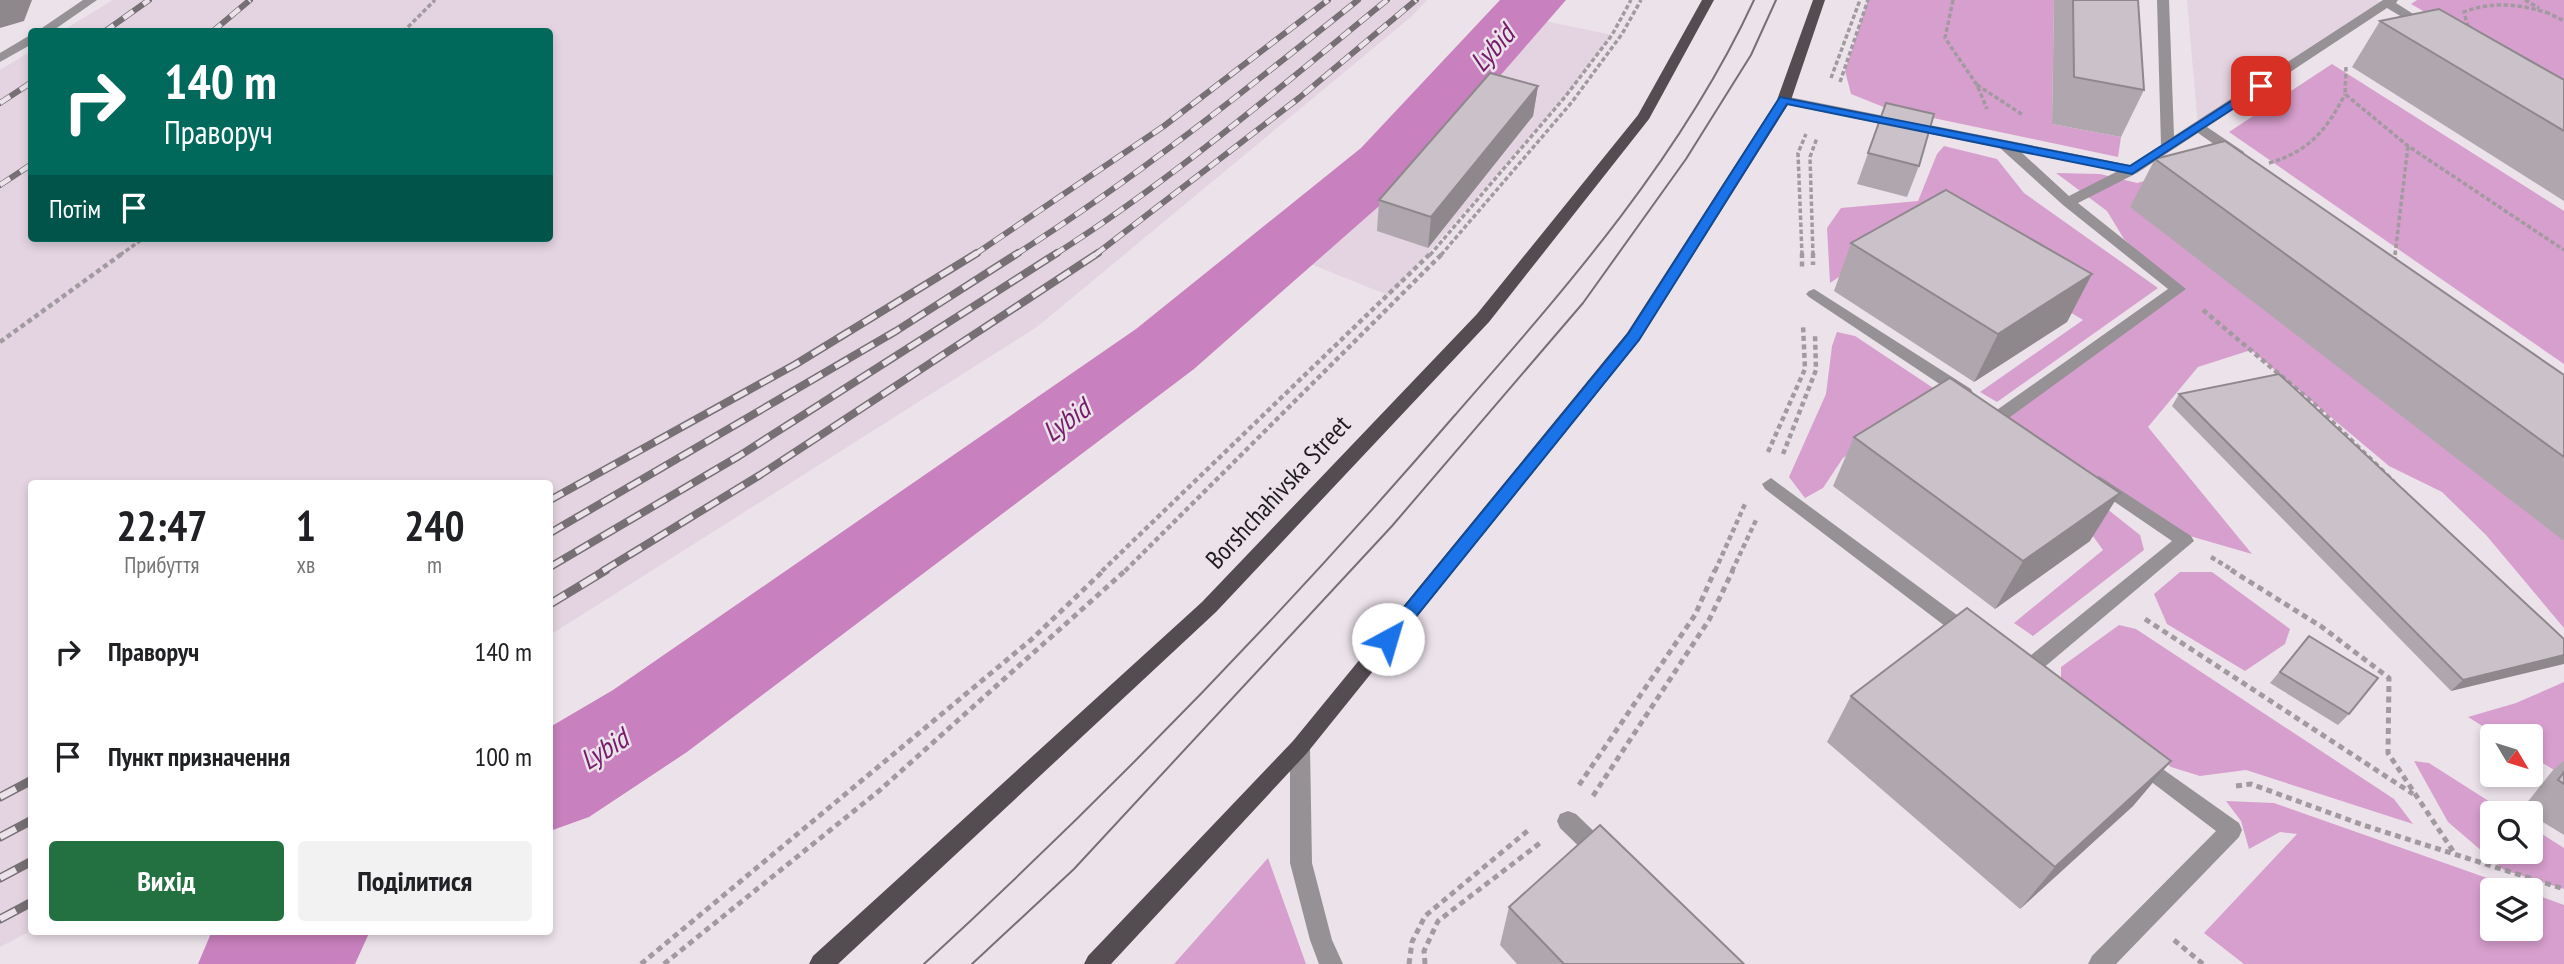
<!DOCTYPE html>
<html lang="uk">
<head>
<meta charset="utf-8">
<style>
	body { margin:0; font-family:"PT Sans Narrow",sans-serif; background:#f2f2f2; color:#202124; height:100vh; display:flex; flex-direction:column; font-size:26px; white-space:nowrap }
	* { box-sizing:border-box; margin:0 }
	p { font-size:23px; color:#757577 }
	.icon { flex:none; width:38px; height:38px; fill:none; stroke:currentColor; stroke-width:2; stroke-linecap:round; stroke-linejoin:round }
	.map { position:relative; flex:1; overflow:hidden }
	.side { position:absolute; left:28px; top:480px; width:525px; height:455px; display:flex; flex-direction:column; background:#fff; border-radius:7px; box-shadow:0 4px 10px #0003 }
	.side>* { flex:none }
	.banner { position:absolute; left:28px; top:28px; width:525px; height:214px; border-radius:7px; box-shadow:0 4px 10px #0003; background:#00695c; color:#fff; overflow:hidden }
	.needle { width:46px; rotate:128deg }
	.tools { position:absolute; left:2480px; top:724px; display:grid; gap:14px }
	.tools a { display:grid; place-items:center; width:63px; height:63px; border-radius:7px; background:#fff; box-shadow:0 4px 10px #0003; font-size:35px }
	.pin { position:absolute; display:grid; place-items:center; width:60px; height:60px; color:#fff; margin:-30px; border-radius:14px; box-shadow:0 4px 10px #0006 }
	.me { position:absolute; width:77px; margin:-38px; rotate:39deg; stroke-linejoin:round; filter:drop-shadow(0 0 5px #0008) }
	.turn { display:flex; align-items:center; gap:24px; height:147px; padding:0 21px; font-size:32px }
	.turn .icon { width:91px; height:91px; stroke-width:2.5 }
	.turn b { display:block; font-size:49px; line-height:60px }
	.then { display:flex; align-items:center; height:66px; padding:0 21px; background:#0003; gap:14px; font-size:26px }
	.eta { display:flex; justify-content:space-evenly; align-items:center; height:119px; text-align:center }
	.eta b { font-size:42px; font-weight:700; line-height:49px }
	.button { display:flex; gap:14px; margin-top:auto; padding:14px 21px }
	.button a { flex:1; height:80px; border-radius:7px; background:#237140; color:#fff; font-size:28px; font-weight:700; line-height:80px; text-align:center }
	.button a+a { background:#f2f2f2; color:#202124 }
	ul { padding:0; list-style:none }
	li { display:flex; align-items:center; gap:21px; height:105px; padding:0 21px }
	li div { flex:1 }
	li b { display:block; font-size:26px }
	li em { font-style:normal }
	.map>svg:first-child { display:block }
	.built { fill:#e4d4e1 }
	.green { fill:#d79fce }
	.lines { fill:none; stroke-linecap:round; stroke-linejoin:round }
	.river { fill:#c980be; fill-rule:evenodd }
	.path-far2 { stroke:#a19a9f; stroke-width:3.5; stroke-dasharray:4.5 2.5; stroke-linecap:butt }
	.path-far1 { stroke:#a19a9f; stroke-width:4.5; stroke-dasharray:5 3.5; stroke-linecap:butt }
	.path { stroke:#a19a9f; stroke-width:5; stroke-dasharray:6 4.5; stroke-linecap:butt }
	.lane { fill:#959194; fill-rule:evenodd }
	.street { fill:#959194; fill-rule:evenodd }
	.primary { fill:#534c51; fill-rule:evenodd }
	.tram { stroke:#767075; stroke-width:2 }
	.rail-far2-casing { stroke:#767075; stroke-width:6 }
	.rail-far1-casing { stroke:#767075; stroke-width:8 }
	.rail-casing { stroke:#767075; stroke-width:9 }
	.rail-far2 { stroke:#ece3ea; stroke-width:4.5; stroke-dasharray:12; stroke-linecap:butt }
	.rail-far1 { stroke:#ece3ea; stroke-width:5; stroke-dasharray:15; stroke-linecap:butt }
	.rail { stroke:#ece3ea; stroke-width:6; stroke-dasharray:18; stroke-linecap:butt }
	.wall { fill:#afa7ad }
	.shaded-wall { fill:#8e888d }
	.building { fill:#cbc2c9; stroke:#8e888d; stroke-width:2 }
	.route { fill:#1a73e8; stroke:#114b97; stroke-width:2 }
	.labels { text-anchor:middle; stroke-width:5; stroke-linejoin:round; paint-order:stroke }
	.street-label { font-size:26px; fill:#1f1c1f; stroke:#ece3ea }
	.water-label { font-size:28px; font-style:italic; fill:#741c6b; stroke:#ece3ea }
</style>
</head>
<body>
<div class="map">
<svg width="2564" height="964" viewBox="0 0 2564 964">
	<rect width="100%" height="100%" fill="#ece3ea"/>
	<g class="built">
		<path d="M113,0H1427L1411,17L1037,327L550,635V483H32L31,931L0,947V70L31,51L32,238H550V32L62,31Z"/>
		<path d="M2187,0H2376L2387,3L2198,127Z"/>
		<path d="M1521,16L1612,35L1565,97L1390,296L1281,252L1386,163Z"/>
	</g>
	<g class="green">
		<path d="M1868,0H2054L2052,124L2121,137L2118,157L1886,108L1851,94L1845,71Z"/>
		<path d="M2417,0H2564V92L2411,4Z"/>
		<path d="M2332,64L2564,211V364L2229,132Z"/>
		<path d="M1944,146L1997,159L2024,193L2158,288L1997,402L1980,392L2083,320L1948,238L1894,240L1830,283L1827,228L1841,208L1918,201L1937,154Z"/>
		<path d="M2056,173L2100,174L2137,183L2172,174L2564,541V628L2486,535L2442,492L2389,466L2251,350L2198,367L2148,427L2252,554L2169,530L2000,416L2178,289L2124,239L2107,211Z"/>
		<path d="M1837,332L1855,336L2067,477L2140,535L2144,550L2033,636L2014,623L2103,550L2090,532L1906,416L1843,458L1823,488L1805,498L1789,477L1826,394L1832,346Z"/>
		<path d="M2180,572H2212L2290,629L2285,644L2245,671L2167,624L2154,594Z"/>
		<path d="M2119,625L2136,629L2394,799L2413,824L2246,770L2200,776L2171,767L2061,683V667Z"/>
		<path d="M2564,682V776L2531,756L2530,737H2500L2468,717L2516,703Z"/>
		<path d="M2414,761L2429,763L2509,814H2492V852H2530L2531,827L2564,848V889L2504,870L2448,822Z"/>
		<path d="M2226,801L2274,803L2524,891H2492V929H2530L2531,893L2564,905V964H2244L2204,933L2297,834L2280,832L2249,849L2241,821Z"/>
		<path d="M1268,858L1306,964H1174Z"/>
	</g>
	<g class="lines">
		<g class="river">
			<path d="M1500,0H1566L1411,178L1194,369L687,752L589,817L550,831V727L613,690L1136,329L1361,148Z"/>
			<path d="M212,931H370L355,964H198Z"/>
		</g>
		<g class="path-far2">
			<path d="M1953,0L1945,38L1977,85L1987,109"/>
			<path d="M2525,0L2539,8"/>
			<path d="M2546,12L2564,21"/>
			<path d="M2468,27L2464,12C2492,1 2520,4 2548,13"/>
			<path d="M403,32L435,0"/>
			<path d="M2346,67L2345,94L2408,146L2564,250"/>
			<path d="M1831,78L1860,0"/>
			<path d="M1840,82L1868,0"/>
			<path d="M1977,85L2023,115"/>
			<path d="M2269,163C2308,152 2327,130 2345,94"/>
			<path d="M120,255L144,238"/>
			<path d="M1430,255L1565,97L1612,35L1631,0"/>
			<path d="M1441,255L1572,102L1622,34L1641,0"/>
			<path d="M1802,255L1798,153L1806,134"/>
			<path d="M1813,255L1810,157L1817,138"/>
			<path d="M2395,255L2408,146"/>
		</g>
		<g class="path-far1">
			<path d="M1802,253V267"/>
			<path d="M1813,253V265"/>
			<path d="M2394,262L2395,253"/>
			<path d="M2203,310L2311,401L2394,482"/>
			<path d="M0,342L123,253"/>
			<path d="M1768,452L1805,369L1803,325"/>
			<path d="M1783,454L1816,370L1815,333"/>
			<path d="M2211,557L2234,571"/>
			<path d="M1102,571L1431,253"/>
			<path d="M1125,571L1443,253"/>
			<path d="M1715,571L1745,504"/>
			<path d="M1732,571L1757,518"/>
		</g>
		<g class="path">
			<path d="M2231,570L2322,627L2389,678L2388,753L2455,854"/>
			<path d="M2145,619L2413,794"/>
			<path d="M1579,785L1695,615L1715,570"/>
			<path d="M2236,786L2251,784L2363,825L2564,889"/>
			<path d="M1593,796L1709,620L1733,570"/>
			<path d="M2174,940L2203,964"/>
			<path d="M641,964L1032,639L1104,570"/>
			<path d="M664,964L880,790L1126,570"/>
			<path d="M1409,964L1412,942L1425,916L1531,828"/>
			<path d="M1425,964L1424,951L1438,921L1540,843"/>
		</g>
		<g class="lane">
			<path d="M83,0H97L51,32H36Z"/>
			<path d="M2157,0H2169L2174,136L2383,0H2398L2396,3L2432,26L2422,29L2387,8L2207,127L2244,152V158H2234L2198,133L2137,173L2078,203L2186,289L2006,420H1994L1992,416L1994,412L2168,289L2063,205L2000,148L1784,104L1777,100L1784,96L2130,165L2161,145ZM2021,152L2118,171L2069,196Z"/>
			<path d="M32,34V44L0,62V53Z"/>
			<path d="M1814,289L1971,389L1973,393L1971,397H1959L1809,297L1806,294L1809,291Z"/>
			<path d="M2099,476L2191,536L2194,541L2029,680L2022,682L2015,680L2012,674L2015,668L2172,541L2093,487L2090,482Z"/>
			<path d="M1771,478L1976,629L1979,634L1976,639L1969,642L1962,639L1765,489L1762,484Z"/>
			<path d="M2140,753L2239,823L2242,830L2239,837L2116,964H2088L2092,956L2216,831L2133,768L2130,762L2133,756Z"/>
			<path d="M1568,811L1576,814L1610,847L1613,854L1610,861L1602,864L1594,861L1560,828L1557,821L1560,814Z"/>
		</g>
		<path class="street" d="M1300,738L1307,741L1310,747L1312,863L1332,940L1343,964H1319L1310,940L1290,863V747L1293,741Z"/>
		<g class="primary">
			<path d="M1702,0H1714L1649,119L1489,322L1216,612L838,964H809L813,956L1202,602L1477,314L1638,115Z"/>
			<path d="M1813,0H1825L1791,100L1639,341L1307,753L1111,964H1084L1088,956L1293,741L1627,333L1777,100Z"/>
		</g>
		<g class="tram">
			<path d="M924,964C1111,792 1289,608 1455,415C1567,287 1682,156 1754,0"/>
			<path d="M972,964L1074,869L1392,526L1583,303L1686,159L1751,55L1776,0"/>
		</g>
		<g class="rail-far2-casing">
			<g id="rail-far2">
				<path d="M104,32L149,0"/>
				<path d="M212,32L250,0"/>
				<path d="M0,103L32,82"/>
				<path d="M0,185L32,164"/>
				<path d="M974,255L1164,126L1328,0"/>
				<path d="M1015,255C1135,179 1247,89 1358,0"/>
				<path d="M1054,255C1172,180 1279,88 1387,0"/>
				<path d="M1095,255L1299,98L1416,0"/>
			</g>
		</g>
		<g class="rail-far1-casing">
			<g id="rail-far1">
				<path d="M550,500L796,364L977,253"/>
				<path d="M550,533L896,331L1018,253"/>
				<path d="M550,567L739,456L1057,253"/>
				<path d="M603,571L760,475L1098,253"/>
			</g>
		</g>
		<g class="rail-casing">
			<g id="rail">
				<path d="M550,604L606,570"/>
				<path d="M0,797L32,780"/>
				<path d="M0,837L32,820"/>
				<path d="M0,878L32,861"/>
				<path d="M0,919L32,902"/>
			</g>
		</g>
		<use href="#rail-far2" class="rail-far2"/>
		<use href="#rail-far1" class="rail-far1"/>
		<use href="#rail" class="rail"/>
	</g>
	<g class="wall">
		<path d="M2054,0H2138L2144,90L2121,137L2052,124Z"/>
		<path d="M2380,21L2564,80V201L2352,67Z"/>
		<path d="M1538,86L1533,116L1428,248L1377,231L1379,200Z"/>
		<path d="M1886,103L1919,166L1907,197L1857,184Z"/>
		<path d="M2155,159L2564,375V541L2130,207Z"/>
		<path d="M1851,243L2092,274L2067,322L1974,382L1834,291Z"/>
		<path d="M2179,394L2564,639L2451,691L2172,406Z"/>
		<path d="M1854,437L2090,541L1995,609L1833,486Z"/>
		<path d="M2309,636L2349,714L2338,725L2270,683Z"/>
		<path d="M1851,696L2171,761L2133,806L2020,909L1827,742Z"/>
		<path d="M2564,761V835L2522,809L2553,770Z"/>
		<path d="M1509,907L1744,964H1517L1500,945Z"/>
	</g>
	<g class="shaded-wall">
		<path d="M0,0H32L24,21L0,28Z"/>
		<path d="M1538,86L1533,116L1428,248L1431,217Z"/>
		<path d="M2092,274L2067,322L1974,382L1998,334Z"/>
		<path d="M2120,493L2090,541L1995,609L2023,561Z"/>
		<path d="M2564,655V664L2451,691L2463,680Z"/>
		<path d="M2171,761L2133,806L2020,909L2055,867Z"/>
	</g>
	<g class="building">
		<path d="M2073,0H2138L2144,90L2074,77Z"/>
		<path d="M2439,9L2564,80V131L2380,21Z"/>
		<path d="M1490,73L1538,86L1431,217L1379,200Z"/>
		<path d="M1886,103L1934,114L1919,166L1868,153Z"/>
		<path d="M2225,141L2564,375V457L2155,159Z"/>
		<path d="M1946,190L2092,274L1998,334L1851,243Z"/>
		<path d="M2279,374L2564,639V655L2463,680L2179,394Z"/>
		<path d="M1950,378L2120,493L2023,561L1854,437Z"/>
		<path d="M1967,608L2171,761L2055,867L1851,696Z"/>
		<path d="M2309,636L2378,678L2349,714L2280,672Z"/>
		<path d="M2564,772V784L2558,780Z"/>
		<path d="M1600,825L1744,964H1564L1509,907Z"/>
	</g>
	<path class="route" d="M2261,82L2267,86L2265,88L2132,174L1787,104L1639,340L1394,644H1382L1379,639L1382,634L1628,334L1780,97L2130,166Z"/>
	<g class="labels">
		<g class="street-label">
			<text transform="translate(1278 492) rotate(-47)" y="9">Borshchahivska Street</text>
		</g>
		<g class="water-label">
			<text transform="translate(1492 48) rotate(-48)" y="10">Lybid</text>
			<text transform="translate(1066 420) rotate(-36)" y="10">Lybid</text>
			<text transform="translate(604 749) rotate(-32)" y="10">Lybid</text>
		</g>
	</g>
</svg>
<div class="tools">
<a><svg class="needle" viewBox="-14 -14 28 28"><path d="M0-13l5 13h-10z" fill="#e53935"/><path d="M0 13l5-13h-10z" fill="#757577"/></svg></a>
<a><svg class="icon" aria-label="search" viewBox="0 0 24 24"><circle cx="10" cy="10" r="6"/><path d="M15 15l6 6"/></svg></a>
<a><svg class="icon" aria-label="layers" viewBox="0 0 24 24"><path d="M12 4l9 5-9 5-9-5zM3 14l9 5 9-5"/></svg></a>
</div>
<div class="pin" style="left:2261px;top:86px;background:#d93025"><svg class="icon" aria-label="arrive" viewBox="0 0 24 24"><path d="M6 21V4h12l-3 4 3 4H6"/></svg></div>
<svg class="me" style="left:1388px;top:639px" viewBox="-20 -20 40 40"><circle r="19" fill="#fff"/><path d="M0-13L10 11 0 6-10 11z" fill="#1a73e8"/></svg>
<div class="banner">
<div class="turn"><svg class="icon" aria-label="right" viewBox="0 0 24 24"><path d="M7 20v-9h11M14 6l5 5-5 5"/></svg><div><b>140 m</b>Праворуч</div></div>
<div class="then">Потім<svg class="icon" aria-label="arrive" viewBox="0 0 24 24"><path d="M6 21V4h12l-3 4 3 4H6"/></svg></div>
</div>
<section class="side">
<div class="eta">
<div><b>22:47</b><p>Прибуття</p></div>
<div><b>1</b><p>хв</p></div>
<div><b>240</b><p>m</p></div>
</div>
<ul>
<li><svg class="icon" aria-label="right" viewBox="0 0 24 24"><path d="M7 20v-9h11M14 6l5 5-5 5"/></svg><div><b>Праворуч</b></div><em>140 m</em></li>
<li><svg class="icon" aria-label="arrive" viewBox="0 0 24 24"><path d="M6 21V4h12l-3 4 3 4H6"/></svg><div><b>Пункт призначення</b></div><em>100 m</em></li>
</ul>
<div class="button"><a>Вихід</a><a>Поділитися</a></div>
</section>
</div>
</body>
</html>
